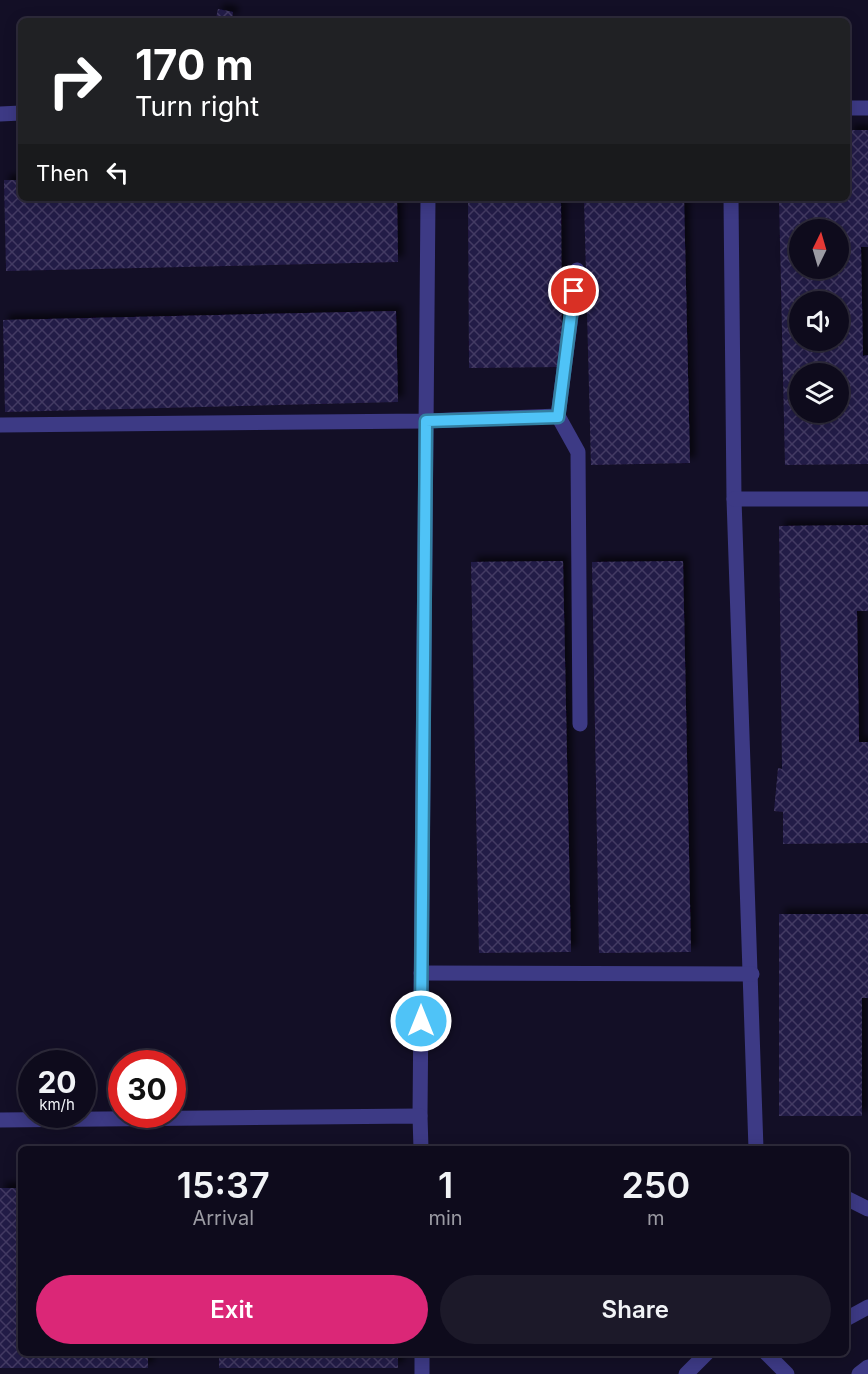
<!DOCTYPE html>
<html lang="en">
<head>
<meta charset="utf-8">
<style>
	body { margin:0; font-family:Inter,sans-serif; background:#1c1929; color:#f1f3f6; height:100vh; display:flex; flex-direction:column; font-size:22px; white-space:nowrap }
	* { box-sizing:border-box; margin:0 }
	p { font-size:20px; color:#9b9ba3 }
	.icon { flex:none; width:33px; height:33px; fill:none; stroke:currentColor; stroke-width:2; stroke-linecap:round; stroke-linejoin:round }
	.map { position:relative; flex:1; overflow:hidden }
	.side { position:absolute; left:18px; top:1146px; width:831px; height:210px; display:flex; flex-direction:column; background:#0e0b1c; border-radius:9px; box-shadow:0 3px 15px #0003,0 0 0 2px #2e2b3b }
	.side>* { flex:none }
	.top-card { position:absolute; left:18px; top:18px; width:832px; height:183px; border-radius:9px; box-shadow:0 3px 15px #0003,0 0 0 2px #2e2b3b; background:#202124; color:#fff; overflow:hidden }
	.needle { width:39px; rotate:5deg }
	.controls { position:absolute; left:789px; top:219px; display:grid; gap:12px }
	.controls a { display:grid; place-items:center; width:60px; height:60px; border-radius:50%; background:#0e0b1c; box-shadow:0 3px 15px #0003,0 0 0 2px #2e2b3b; font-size:30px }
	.speed { position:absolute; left:18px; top:1050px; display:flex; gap:12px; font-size:30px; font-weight:700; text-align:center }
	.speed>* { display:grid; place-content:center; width:78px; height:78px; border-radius:50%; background:#0e0b1c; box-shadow:0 3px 15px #0003,0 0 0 2px #2e2b3b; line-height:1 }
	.speed small { font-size:15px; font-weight:400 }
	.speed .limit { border:9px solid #d22; background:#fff; color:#111 }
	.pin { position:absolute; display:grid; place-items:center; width:51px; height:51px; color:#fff; margin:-26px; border:3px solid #fff; border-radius:50%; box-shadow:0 2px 6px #0007 }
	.me { position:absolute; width:66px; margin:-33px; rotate:0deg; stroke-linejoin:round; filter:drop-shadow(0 0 4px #0008) }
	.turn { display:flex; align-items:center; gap:21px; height:126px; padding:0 18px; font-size:27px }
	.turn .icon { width:78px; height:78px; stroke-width:2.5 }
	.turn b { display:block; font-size:42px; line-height:51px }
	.then { display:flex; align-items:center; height:57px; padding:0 18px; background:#0003; gap:12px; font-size:22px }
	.eta { display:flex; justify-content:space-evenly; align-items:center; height:102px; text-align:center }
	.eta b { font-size:36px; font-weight:600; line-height:42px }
	.primary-button { display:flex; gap:12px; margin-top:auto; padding:12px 18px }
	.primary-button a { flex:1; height:69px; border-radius:36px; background:#db2777; color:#fff; font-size:24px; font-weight:600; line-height:69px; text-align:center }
	.primary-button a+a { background:#1c1929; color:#f1f3f6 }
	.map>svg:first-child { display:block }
	.building { fill:url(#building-cross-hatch); fill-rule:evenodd; filter:url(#shadow) }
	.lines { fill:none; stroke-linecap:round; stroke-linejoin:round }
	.minor { stroke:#3d3a85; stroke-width:15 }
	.route-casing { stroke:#337fa1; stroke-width:15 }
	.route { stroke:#4fc3f7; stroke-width:10 }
</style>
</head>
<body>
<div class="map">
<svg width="868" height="1374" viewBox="0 0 868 1374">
	<defs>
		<pattern id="building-cross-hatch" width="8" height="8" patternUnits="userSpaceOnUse" patternTransform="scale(1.5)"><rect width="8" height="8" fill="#241b47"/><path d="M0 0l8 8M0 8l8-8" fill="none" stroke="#433b63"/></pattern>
		<filter id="shadow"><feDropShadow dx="5.5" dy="-5.5" stdDeviation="3" flood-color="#0009"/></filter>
	</defs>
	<rect width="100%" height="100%" fill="#130f26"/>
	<g class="building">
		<path d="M218,9L233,12L232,20L216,18Z"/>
		<path d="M848,130H868V247H861L863,356L868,355V464L785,465L779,198H848ZM800,230H838V268H800ZM800,302H838V340H800ZM800,374H838V412H800Z"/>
		<path d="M4,180H21V198H397L398,262L6,271Z"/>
		<path d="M468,198H561L562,367L469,368Z"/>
		<path d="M584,198H684L690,463L591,465Z"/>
		<path d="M396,311L398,402L5,412L3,320Z"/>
		<path d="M868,525V611H857L859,742H868V843L783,844V812L774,811L778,768L782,769L779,526Z"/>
		<path d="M563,561L571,952L479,953L471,562Z"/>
		<path d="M683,561L691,952L599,953L592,562Z"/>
		<path d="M779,914H868V998H862V1116H779Z"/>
		<path d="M0,1188H21V1353H148V1368H0Z"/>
		<rect x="219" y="1353" width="179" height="15"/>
	</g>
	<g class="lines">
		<g class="minor">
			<path d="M848,108H868"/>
			<path d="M0,114L21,113"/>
			<path d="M731,198L734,499L756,1149"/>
			<path d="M558,416L577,270"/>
			<path d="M0,425L426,421L558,416L578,452L580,724"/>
			<path d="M734,499H868"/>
			<path d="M421,973L752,974"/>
			<path d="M420,1116L428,198"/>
			<path d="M0,1120L420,1116L421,1149"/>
			<path d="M846,1198L868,1209"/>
			<path d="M846,1319L868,1307"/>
			<path d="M422,1353V1374"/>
			<path d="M766,1353L787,1374"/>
			<path d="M686,1374L707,1353"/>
			<path d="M859,1374L868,1367"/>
		</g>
	</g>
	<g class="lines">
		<g class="route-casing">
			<path id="route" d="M421,1021L426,421L558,417L574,291"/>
		</g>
		<use href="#route" class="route"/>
	</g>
</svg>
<div class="controls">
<a><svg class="needle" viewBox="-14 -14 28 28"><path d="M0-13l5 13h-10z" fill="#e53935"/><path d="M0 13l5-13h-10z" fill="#9b9ba3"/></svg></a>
<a><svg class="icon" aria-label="sound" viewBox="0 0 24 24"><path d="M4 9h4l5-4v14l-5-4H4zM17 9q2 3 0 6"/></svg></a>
<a><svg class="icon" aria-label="layers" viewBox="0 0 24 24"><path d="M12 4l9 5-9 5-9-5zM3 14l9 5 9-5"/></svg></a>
</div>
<div class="speed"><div>20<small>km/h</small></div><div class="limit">30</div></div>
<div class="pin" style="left:574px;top:291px;background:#d93025"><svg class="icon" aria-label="arrive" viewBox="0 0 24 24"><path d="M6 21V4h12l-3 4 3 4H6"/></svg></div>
<svg class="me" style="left:421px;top:1021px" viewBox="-20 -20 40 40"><circle r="17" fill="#4fc3f7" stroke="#fff" stroke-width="3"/><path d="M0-11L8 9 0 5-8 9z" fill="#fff"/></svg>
<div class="top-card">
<div class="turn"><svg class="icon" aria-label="right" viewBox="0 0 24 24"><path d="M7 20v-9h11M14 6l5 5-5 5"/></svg><div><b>170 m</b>Turn right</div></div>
<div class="then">Then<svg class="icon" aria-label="left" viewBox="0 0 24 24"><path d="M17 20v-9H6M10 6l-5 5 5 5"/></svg></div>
</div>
<section class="side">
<div class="eta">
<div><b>15:37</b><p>Arrival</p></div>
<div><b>1</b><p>min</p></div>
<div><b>250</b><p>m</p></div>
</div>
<div class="primary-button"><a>Exit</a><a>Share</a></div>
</section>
</div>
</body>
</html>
